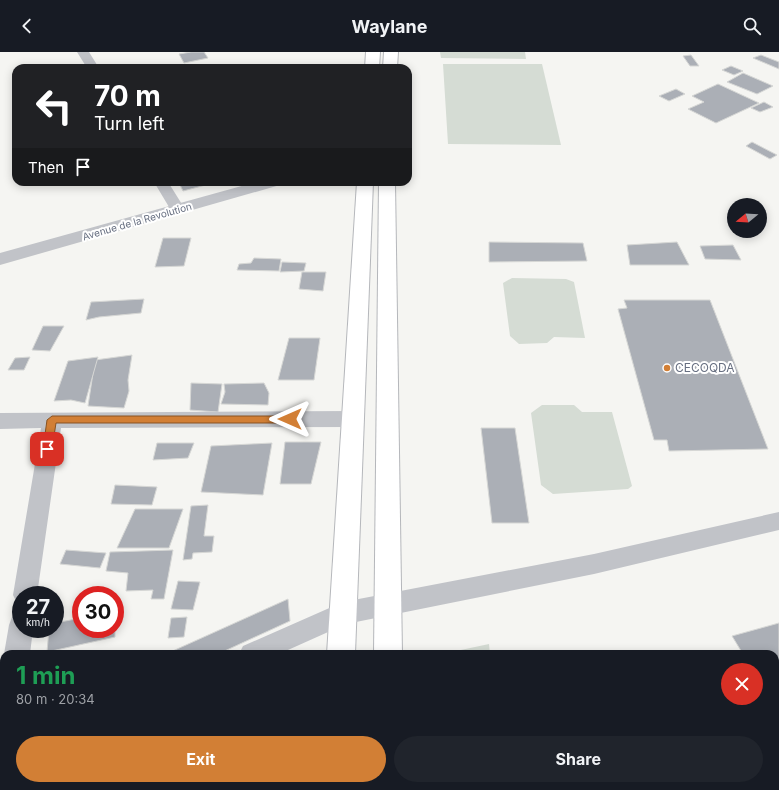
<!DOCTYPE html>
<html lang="en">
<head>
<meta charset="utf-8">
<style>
	body { margin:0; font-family:Inter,sans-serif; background:#20242c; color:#f1f3f6; height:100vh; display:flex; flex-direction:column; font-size:15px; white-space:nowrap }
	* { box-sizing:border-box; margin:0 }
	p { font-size:13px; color:#9ea1a6 }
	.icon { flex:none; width:22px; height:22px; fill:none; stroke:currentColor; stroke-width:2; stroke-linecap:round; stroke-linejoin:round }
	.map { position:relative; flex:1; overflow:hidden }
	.details { position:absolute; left:0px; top:598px; width:779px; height:140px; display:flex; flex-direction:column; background:#171b24; border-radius:12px 12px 0 0; box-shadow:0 2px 10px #0003 }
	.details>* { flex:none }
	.hud { position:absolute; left:12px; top:12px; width:400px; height:122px; border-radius:12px; box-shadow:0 2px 10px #0003; background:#202124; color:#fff; overflow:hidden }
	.needle { width:26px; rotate:252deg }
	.buttons { position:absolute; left:727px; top:146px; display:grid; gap:8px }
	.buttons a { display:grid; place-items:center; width:40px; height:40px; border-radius:50%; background:#171b24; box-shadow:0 2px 10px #0003; font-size:20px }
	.speed { position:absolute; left:12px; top:534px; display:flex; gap:8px; font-size:20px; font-weight:700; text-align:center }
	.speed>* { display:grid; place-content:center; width:52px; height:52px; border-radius:50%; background:#171b24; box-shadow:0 2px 10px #0003; line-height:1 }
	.speed small { font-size:10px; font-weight:400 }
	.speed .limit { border:6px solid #d22; background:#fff; color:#111 }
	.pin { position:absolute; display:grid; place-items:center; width:34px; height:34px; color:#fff; margin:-17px; border-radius:8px; box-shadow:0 2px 6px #0006 }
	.me { position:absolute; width:44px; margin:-22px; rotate:270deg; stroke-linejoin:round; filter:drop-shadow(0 0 3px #0008) }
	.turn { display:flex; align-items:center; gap:14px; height:84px; padding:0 16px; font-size:18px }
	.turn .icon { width:52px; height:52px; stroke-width:2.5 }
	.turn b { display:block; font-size:28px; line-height:34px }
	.then { display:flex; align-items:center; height:38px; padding:0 16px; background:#0003; gap:8px; font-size:15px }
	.round { display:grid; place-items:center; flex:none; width:42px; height:42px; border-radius:21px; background:#20242c }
	.head { display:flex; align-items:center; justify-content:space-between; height:68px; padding:0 16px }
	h1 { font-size:24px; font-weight:700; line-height:30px; color:#1e9e55 }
	.action { display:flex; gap:8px; margin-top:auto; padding:8px 16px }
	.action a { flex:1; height:46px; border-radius:24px; background:#d27f35; color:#fff; font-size:16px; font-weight:700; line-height:46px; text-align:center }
	.action a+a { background:#20242c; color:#f1f3f6 }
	header { display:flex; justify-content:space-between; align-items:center; height:52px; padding:0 16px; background:#171b24; font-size:18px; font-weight:700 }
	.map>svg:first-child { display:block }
	.green { fill:#d5dcd4 }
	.building { fill:#abafb6; stroke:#d6d7d5 }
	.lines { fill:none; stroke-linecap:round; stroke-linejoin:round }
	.primary-casing { stroke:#b5b7bb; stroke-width:2 }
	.minor { fill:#c1c3c8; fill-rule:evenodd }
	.tertiary { fill:#c1c3c8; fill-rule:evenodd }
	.primary { fill:#fff; fill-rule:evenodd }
	.route { fill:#d27f35; stroke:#885322 }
	.poi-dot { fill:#d27f35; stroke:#fff; stroke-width:1.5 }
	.labels { text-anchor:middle; stroke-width:4; stroke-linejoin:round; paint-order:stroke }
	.far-street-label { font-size:10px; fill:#676f81; stroke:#fff }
	.poi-label { font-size:12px; fill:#676f81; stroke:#fff; text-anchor:start }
</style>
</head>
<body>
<header><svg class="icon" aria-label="back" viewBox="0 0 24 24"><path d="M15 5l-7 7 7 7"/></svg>Waylane<svg class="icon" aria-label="search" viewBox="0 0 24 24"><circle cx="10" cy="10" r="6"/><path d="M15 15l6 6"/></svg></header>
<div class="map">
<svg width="779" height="738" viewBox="0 0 779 738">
	<rect width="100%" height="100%" fill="#f5f5f2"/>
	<g class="green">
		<path d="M440,0H525L526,7L441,6Z"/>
		<path d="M443,12H542L561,93L448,92Z"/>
		<path d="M512,226L566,227L574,230L585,286L554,285L547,291L519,292L510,284L503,231Z"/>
		<path d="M542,353H574L582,360H612L632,434L628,437L553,442L541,433L531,361Z"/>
		<path d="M489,592L490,602H442Z"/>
		<rect x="438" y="734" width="64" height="4"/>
	</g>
	<g class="building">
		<path d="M191,0H204L208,6L184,11L179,2Z"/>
		<path d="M691,3L699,14H690L683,4Z"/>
		<path d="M761,3L779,10V17L753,6Z"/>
		<path d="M731,14L743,19L734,23L722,18Z"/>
		<path d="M743,21L773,34L757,42L727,30Z"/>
		<path d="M718,32L759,51L716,71L688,57L704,50L692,44Z"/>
		<path d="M676,37L685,42L669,49L659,44Z"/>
		<path d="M764,50L773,55L760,60L751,56Z"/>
		<path d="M752,90L777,103L770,107L746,94Z"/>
		<path d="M184,130H217L183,139L179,131Z"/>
		<path d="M163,186H191L184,214L155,215Z"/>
		<path d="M489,190L583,191L587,209L489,210Z"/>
		<path d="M677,190L689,213H630L627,193Z"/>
		<path d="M733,193L741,208L705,207L700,194Z"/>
		<path d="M254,206L281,207L279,219L237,218L239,212L251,211Z"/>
		<path d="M282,210L306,211L304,219L280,220Z"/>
		<path d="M302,220H326L323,239L299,237Z"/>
		<path d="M144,247L141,261L99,265L86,268L91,250Z"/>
		<path d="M624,248H710L768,397L669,399L667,388H654L618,257L627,256Z"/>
		<path d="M43,274H64L50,299L32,298Z"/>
		<path d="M289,286H320L314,328H278Z"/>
		<path d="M132,303L128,328L129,339L124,356L88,354L95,308Z"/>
		<path d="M30,305L24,318H8L15,306Z"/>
		<path d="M98,305L85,351L71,348L54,349L68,309Z"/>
		<path d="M191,331L222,332L218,360L190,358Z"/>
		<path d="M264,331L269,341L268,353L221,352L225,340L224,332Z"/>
		<path d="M481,376H515L529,471H492Z"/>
		<path d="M285,390H321L311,432H280Z"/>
		<path d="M157,391H194L188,406L153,408Z"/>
		<path d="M272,391L263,443L201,440L211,394Z"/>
		<path d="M115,433L157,435L152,453L111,452Z"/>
		<path d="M208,453L204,484H214L212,500L193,501L192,507L183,508L191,454Z"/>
		<path d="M135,457H183L169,496H117Z"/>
		<path d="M66,498L106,501L100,516L60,512Z"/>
		<path d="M173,498L164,547H151L153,538L126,539L128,521L106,519L110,500Z"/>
		<path d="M178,529L200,530L193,558L171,557Z"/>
		<path d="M288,547L290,569L218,602H166Z"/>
		<path d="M187,565L184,585L168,586L171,566Z"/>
		<path d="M81,566V577H115V585L47,600L49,577H55V571Z"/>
		<path d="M779,571V641L775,643V602H743L732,584Z"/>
		<path d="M179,734H203L202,738H178Z"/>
		<path d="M237,734H289L288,738H237Z"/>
		<path d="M572,734H676L679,738H568V736Z"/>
	</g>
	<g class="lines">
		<g class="primary-casing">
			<g id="primary">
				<path d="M366,0H380L379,16H365Z"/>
				<path d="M384,0H398L397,16H383Z"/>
				<path d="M357,130H373L355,602H327Z"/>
				<path d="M379,130H395L402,602H374Z"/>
				<rect x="321" y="734" width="30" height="4"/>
				<rect x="372" y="734" width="30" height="4"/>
			</g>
		</g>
		<g class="minor">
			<path d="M77,0H89L99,16H87Z"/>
			<path d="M154,130H168L185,157L182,160H172Z"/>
			<path d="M353,359L360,362L363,367L360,372L353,375L61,376L37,543H21V552L17,551L13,543L41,376L0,377V361Z"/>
			<path d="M779,460V478L594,522L346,572L279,602H239L243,594L343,550L594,502Z"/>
			<path d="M21,562V577H33L30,602H4L9,573L12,565Z"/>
			<path d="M4,672V724L0,726V674Z"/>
		</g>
		<path class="tertiary" d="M256,130H282L280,133L0,213V201Z"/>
		<use href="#primary" class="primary"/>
	</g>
	<path class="route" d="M52,364H290L294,367L290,371H56L52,397L47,401L43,397L47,368Z"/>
	<circle class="poi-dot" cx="667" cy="316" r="4"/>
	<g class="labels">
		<g class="far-street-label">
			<text transform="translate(137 169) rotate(-16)" y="4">Avenue de la Revolution</text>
		</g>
		<g class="poi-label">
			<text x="675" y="320">CECOQDA</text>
		</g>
	</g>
</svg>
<div class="buttons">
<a><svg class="needle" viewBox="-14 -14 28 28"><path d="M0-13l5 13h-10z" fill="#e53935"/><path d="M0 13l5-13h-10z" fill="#9ea1a6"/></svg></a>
</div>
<div class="speed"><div>27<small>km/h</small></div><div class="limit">30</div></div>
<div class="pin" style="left:47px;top:397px;background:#d93025"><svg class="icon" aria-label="arrive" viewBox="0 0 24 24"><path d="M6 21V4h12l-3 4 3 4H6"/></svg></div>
<svg class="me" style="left:290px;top:367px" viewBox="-20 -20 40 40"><path d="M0-17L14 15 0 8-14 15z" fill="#d27f35" stroke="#fff" stroke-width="4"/></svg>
<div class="hud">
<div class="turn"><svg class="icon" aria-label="left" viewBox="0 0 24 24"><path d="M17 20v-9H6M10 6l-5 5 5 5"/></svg><div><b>70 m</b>Turn left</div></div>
<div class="then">Then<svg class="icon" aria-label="arrive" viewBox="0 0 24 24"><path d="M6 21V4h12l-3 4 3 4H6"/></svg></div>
</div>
<section class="details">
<div class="head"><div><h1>1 min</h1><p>80 m · 20:34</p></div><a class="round" style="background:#d93025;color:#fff"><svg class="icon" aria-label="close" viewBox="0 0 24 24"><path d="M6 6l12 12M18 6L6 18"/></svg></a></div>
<div class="action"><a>Exit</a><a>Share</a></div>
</section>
</div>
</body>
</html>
